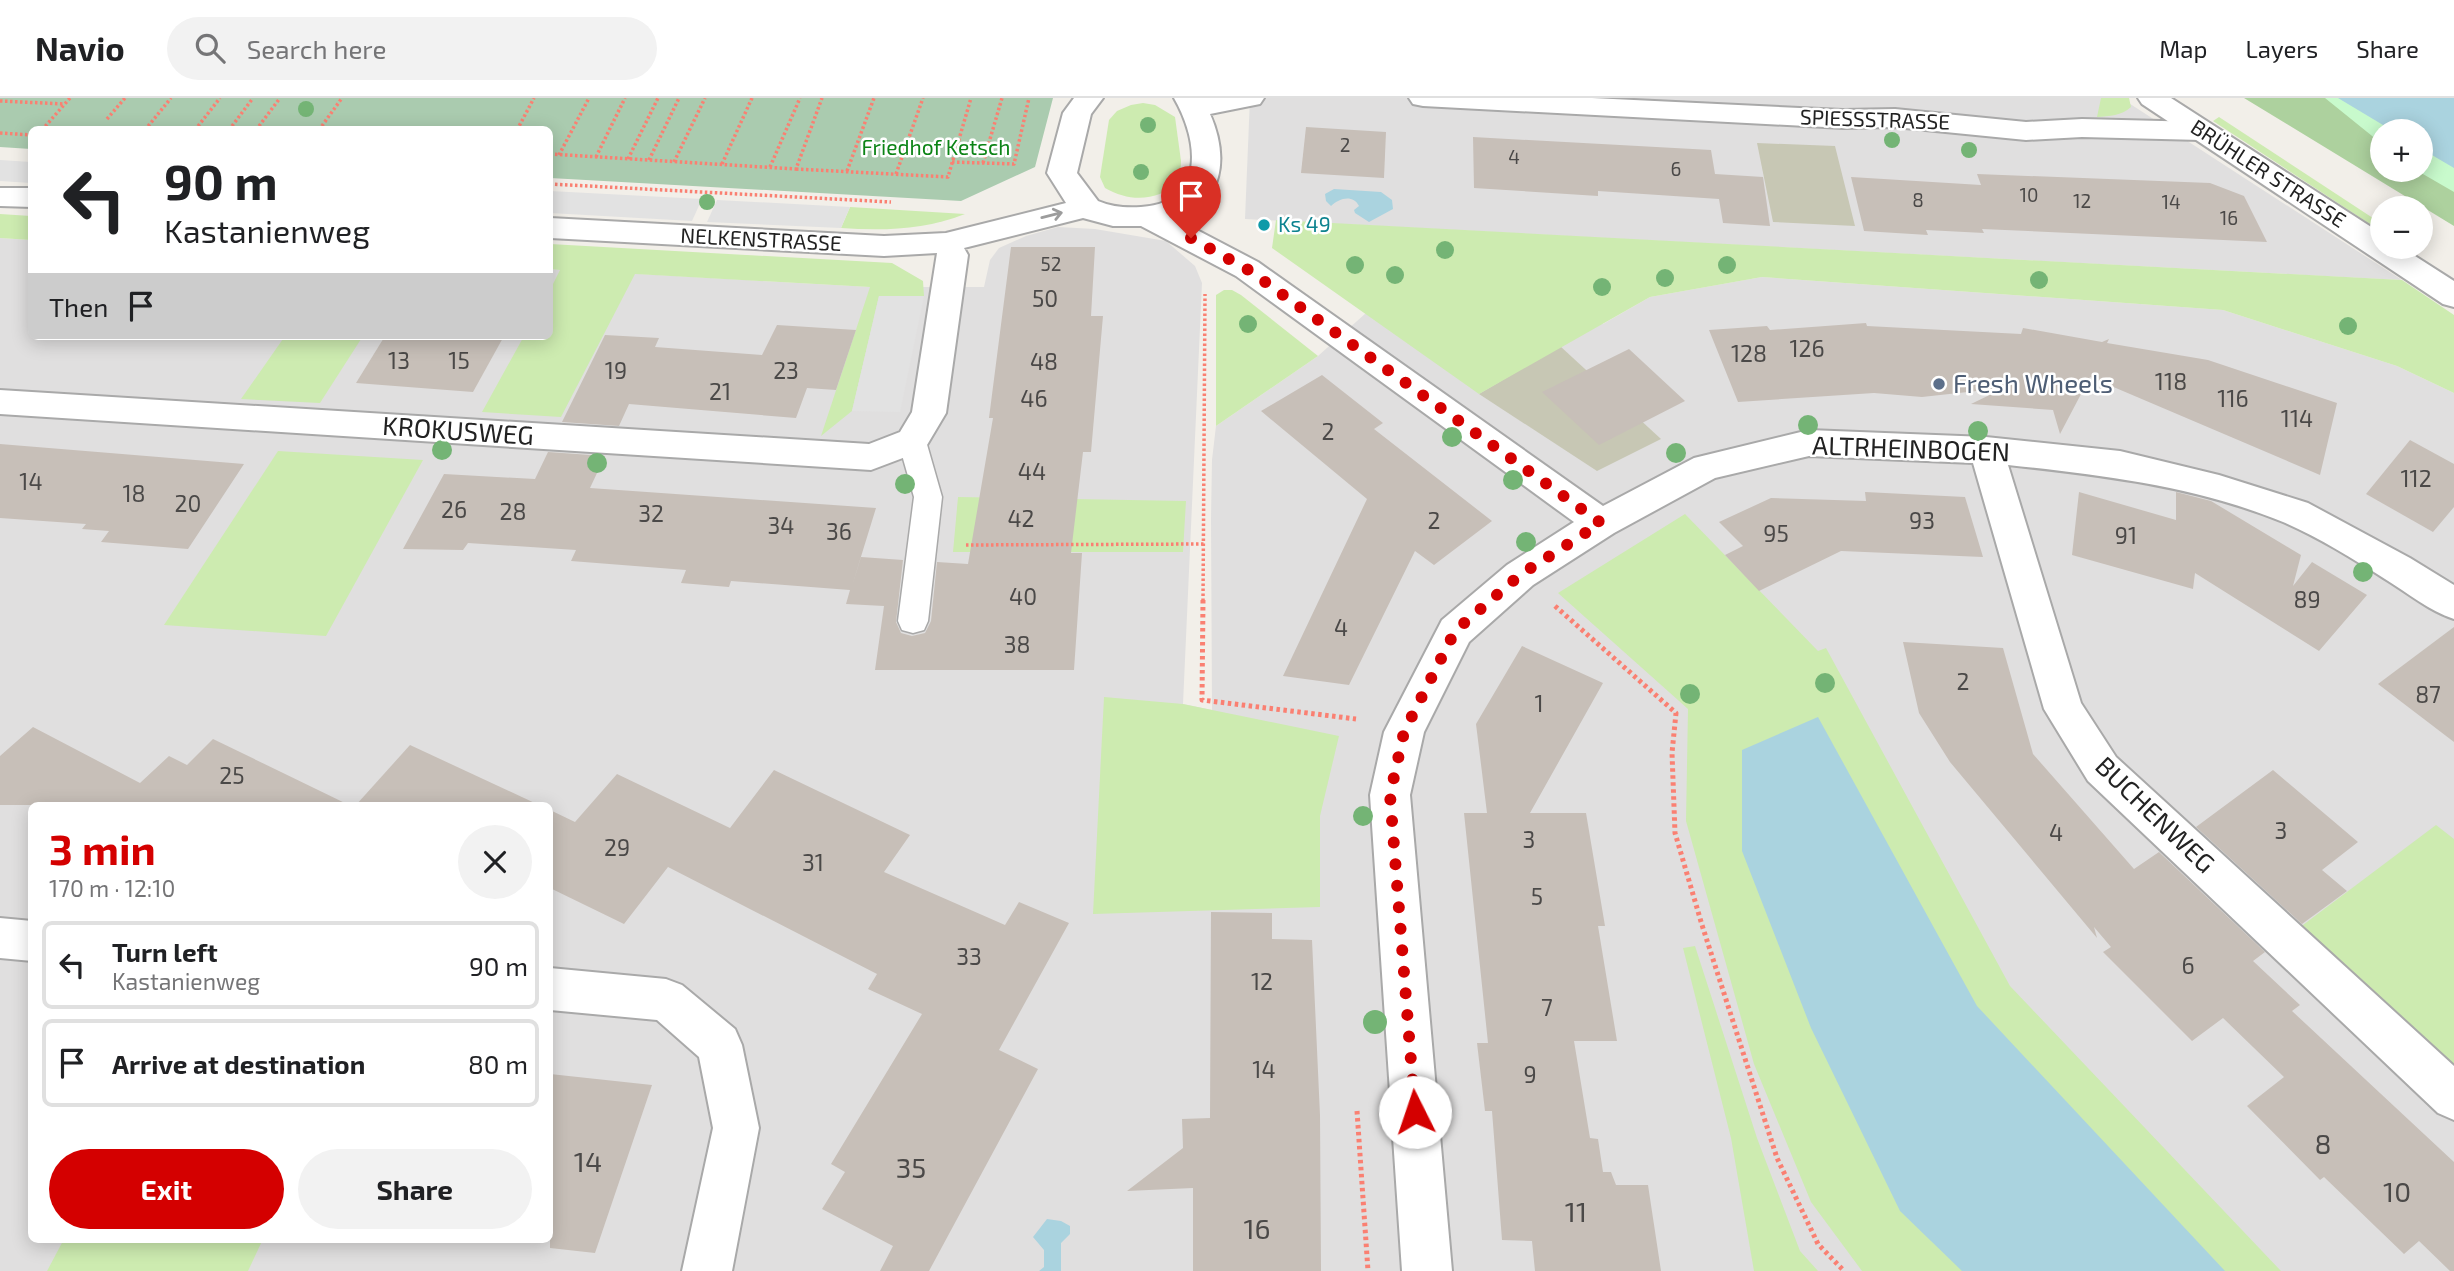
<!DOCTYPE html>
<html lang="en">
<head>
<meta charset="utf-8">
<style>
	body { margin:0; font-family:"Exo 2",sans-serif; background:#f2f2f2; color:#202124; height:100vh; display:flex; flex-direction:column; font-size:26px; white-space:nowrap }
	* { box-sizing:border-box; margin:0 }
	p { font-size:23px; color:#757577 }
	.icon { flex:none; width:38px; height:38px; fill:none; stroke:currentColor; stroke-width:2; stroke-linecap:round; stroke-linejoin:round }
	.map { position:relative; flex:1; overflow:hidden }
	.sheet { position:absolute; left:28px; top:704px; width:525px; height:441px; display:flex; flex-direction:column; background:#fff; border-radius:10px; box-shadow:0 4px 18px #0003 }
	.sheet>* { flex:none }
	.hud { position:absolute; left:28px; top:28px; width:525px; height:214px; border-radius:10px; box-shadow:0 4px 18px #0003; background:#fff; color:#202124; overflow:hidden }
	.tools { position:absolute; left:2370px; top:21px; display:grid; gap:14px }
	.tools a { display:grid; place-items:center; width:63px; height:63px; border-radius:50%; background:#fff; box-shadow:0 4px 18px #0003; font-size:35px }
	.pin { position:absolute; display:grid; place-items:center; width:60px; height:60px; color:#fff; margin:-72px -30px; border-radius:50% 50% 50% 0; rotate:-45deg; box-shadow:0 0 7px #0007 }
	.pin .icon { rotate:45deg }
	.me { position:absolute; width:77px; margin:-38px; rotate:356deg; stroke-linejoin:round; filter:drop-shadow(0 0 5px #0008) }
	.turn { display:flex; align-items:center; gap:24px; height:147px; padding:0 21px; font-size:32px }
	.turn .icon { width:91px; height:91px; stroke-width:2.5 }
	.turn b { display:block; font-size:49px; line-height:60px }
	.then { display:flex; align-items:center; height:66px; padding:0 21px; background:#0003; gap:14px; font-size:26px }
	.round { display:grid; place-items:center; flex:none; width:74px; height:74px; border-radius:37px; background:#f2f2f2 }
	.summary { display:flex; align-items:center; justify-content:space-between; height:119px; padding:0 21px }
	h1 { font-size:42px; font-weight:700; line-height:52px; color:#d40000 }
	.button { display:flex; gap:14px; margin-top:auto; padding:14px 21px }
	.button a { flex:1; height:80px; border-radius:42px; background:#d40000; color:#fff; font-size:28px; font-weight:700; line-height:80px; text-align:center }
	.button a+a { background:#f2f2f2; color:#202124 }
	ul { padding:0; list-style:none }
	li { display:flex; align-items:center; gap:21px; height:88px; margin:0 14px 10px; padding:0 7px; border:4px solid #e0e0e0; border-radius:10px }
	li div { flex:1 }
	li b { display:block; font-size:26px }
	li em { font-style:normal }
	header { display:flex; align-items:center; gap:42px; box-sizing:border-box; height:98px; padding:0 35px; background:#fff; border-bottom:2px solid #e0e0e0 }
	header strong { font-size:33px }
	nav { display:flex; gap:38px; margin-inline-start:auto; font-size:24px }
	.search { width:490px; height:63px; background:#f2f2f2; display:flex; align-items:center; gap:18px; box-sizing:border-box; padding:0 24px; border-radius:38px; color:#757577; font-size:26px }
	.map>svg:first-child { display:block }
	.residential { fill:#e0dfdf; fill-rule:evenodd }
	.construction { fill:#c7c7b4 }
	.grass { fill:#cdebb0 }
	.forest { fill:#add19e }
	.cemetery { fill:#aacbaf }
	.park { fill:#c8facc }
	.parking { fill:#e2e2e2 }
	.water { fill:#aad3df }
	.building { fill:#c7bfb8 }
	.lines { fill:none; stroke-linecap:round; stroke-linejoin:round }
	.service-casing { stroke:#a9a9a9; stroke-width:3 }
	.minor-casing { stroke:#a9a9a9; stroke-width:4 }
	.tertiary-casing { stroke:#a9a9a9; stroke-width:4 }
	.path-far1 { stroke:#fa8072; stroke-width:3.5; stroke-dasharray:2.5 2.5; stroke-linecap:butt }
	.path { stroke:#fa8072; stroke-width:5; stroke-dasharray:3.5 3.5; stroke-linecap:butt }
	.service { fill:#fff; fill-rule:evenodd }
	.minor { fill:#fff; fill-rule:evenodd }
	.tertiary { fill:#fff; fill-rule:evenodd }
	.tree { fill:#74b475 }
	.oneway { stroke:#9c9c9c }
	.route { stroke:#d40000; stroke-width:12; stroke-dasharray:0 21.6 }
	.culture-dot { fill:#0f9aa8; stroke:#fff; stroke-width:2.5 }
	.service-dot { fill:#5c6f8a; stroke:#fff; stroke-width:2.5 }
	.labels { text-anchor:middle; stroke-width:5; stroke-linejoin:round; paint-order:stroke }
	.far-number-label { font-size:19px; fill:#4b4948 }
	.far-street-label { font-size:21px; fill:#222; stroke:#fff }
	.far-park-label { font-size:21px; fill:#0c8416; stroke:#fff }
	.far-culture-label { font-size:21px; fill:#0d838f; stroke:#fff; text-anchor:start }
	.number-label { font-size:23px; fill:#4b4948 }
	.service-label { font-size:26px; fill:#4e5e75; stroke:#fff; text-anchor:start }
	.street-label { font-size:26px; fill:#222; stroke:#fff }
	.near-number-label { font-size:28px; fill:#4b4948 }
</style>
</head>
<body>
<header>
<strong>Navio</strong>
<div class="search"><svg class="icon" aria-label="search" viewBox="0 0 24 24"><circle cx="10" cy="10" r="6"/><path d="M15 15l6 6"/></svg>Search here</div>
<nav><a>Map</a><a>Layers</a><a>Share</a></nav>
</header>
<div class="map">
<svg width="2454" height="1173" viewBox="0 0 2454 1173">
	<rect width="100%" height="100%" fill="#f2efe9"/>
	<g class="residential">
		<path d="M1250,0H2121L2402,182L1245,121Z"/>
		<path d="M1058,129L1095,131L1166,143L1195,168L1202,185L1183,606L1212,612L1211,421L1212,362L1216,328L1318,258L1366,215L1480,155L1603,226L1650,199L1762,179L2223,212L2397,268L2454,295V1173H0V140L31,142L32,238H550V171L871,189H984L990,162L999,150L1026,138ZM32,707H550V1141H32Z"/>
	</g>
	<g class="construction">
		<path d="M1757,45L1835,48L1855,128L1773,124Z"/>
		<path d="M1560,248L1661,341L1597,373L1479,296Z"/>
	</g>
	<g class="grass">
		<path d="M2101,0H2129L2131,9C2121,18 2110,18 2097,19Z"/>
		<path d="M1143,5L1155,7L1175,19L1181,63L1180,83C1158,103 1131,105 1105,90L1100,79L1109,22L1117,13L1131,7Z"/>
		<path d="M2219,19L2382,126V134L2213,23Z"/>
		<path d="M850,109L965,116C925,132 883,133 841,130Z"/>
		<path d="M0,116L31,118V142L0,140Z"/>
		<path d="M1276,122L2402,182L2454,217V295L2397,268L2223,212L1762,179L1650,199L1479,296L1272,150Z"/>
		<path d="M550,146L892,165L923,183L924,198H879L852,313L821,338L870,189L635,176L561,319L482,314L524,238H550V192L560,172L550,171Z"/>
		<path d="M1224,192H1232L1241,197L1318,258L1216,328V197Z"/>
		<path d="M285,238H363L320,305L241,301Z"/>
		<path d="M278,353L423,362L326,538L164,527Z"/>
		<path d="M958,399L1186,403L1183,454H953Z"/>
		<path d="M1685,416L1818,553L1826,550L2010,888L2281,1173H1862L1811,1104L1754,966L1686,723L1688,611L1558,495Z"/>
		<path d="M1104,599L1183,606L1339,638L1320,718V809L1093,816Z"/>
		<path d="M2436,727L2454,741V972L2299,830Z"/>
		<path d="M1695,848L1757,1040L1800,1153L1818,1173H1754L1731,1040L1683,850Z"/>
		<path d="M64,1141H263L248,1173H47Z"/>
	</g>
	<path class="forest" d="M2244,0H2338L2382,33V72L2454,70V128Z"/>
	<path class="cemetery" d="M0,0H1053L1035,69L961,103L550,80V32H32L31,51L0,49Z"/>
	<path class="park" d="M2325,0H2454V94L2416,72H2420V33H2382V46Z"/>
	<g class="parking">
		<path d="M0,62L31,64V85L0,83Z"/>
		<path d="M550,93L702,101L692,123L550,115Z"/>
		<path d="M717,102L850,109L841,130L707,124Z"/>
		<path d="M879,198H924L900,314L852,313Z"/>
	</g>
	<g class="water">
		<path d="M2338,0H2454V70L2420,50V33H2393Z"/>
		<path d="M1334,91L1381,94L1392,102L1393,111L1369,124L1355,115L1354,112L1359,108C1353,96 1339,100 1331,108L1326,103L1325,96Z"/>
		<path d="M1818,619L1977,908L2225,1173H1962L1900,1113L1811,930L1742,753V652Z"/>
		<path d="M1047,1121L1061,1123L1070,1128V1136L1061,1145V1173H1039L1044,1169V1152L1033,1139Z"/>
	</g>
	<g class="building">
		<path d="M1306,29L1386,34L1384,80L1301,75Z"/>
		<path d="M1473,39L1711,52L1715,76L1763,79L1770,128L1723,125L1719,101L1598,93V98L1474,90Z"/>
		<path d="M1977,76L2210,85L2244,98L2267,144L1982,131L1984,135L1926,132L1928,137L1864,133L1851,79L1981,87Z"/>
		<path d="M1011,149H1095L1091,218H1103L1091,354H1083L1071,455H1082L1074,572H875L884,508L846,506L850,492L731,483L729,489L681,485L686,472L571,463L576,452L468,445L463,452L403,451L444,376L535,381L548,354L605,358L590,390L876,410L851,491L861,459L903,462L896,524L901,535L912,538L925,535L931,523L937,464L968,466L993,320H989Z"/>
		<path d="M1866,225L1867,228L2021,236L2023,230L2102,244L2109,241L2107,245L2208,262L2337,305L2320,377L2090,279L2060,336L2053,312L1971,306L2004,290L1922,299L1874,295L1738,304L1709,232L1767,228L1770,232Z"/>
		<path d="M777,227L856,232L836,292L807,290L796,320L629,306L619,328L562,324L605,237L659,240L655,249L762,257Z"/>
		<path d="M385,238H504L473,294L356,285Z"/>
		<path d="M1629,251L1685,303L1599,347L1542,294Z"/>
		<path d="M1322,277L1383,325L1374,331L1492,423L1434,467L1415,453L1349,587L1283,578L1367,401L1261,313Z"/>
		<path d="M2410,342L2454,366V409L2433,434L2366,396Z"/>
		<path d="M0,346L244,366L188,451L101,444L109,433L82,431L86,426L0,420Z"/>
		<path d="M1865,394L1965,399L1983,459L1841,453L1759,493L1725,457L1743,448L1719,424L1771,400L1866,403Z"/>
		<path d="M2079,394L2176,422V394L2211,403L2301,457L2293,488L2312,464L2367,497L2319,553L2195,475L2193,491L2072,457Z"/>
		<path d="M2454,529V644L2378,586Z"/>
		<path d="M1903,544L2003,550L2033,656L2134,771L2159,754L2265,854L2253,863L2300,907L2292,913L2454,1064V1173H2450L2419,1143L2404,1156L2324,1079L2320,1082L2247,1008L2284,979L2223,920L2192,943L2103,854L2111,849L2094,829L2097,840L1950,664L1919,615Z"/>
		<path d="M1522,548L1603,585L1530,715H1586L1605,828H1598L1617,943H1574L1590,1040L1598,1041L1603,1074H1611L1616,1087H1648L1661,1173H1535L1532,1143L1502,1142L1492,1013H1485L1477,945H1488L1464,715H1487L1476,626Z"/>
		<path d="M33,629L140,685L169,658L187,667L213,641L349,707H0V658Z"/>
		<path d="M410,647L539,707H356Z"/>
		<path d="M774,672L910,737L884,774L1005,827L1019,804L1069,825L999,952L1038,971L929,1173H880L893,1148L822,1111L845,1074L831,1066L922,916L868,891L877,876L668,769L624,826L550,790V712L575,724L617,676L730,730Z"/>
		<path d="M2273,672L2358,744L2322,772L2347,793L2302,826L2196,729Z"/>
		<path d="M1211,814L1272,815V841L1312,842L1320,1017L1321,1173H1193V1090L1127,1093L1183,1050L1182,1021L1210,1020Z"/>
		<path d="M550,976L652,987L595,1155L550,1150Z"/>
	</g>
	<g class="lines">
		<g class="service-casing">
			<path id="service" d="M912,333L922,336L926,343L942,399L928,523L924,532L913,535L902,532L898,523L914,399L898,343L902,336Z"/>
		</g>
		<g class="minor-casing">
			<g id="minor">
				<path d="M1074,0H1103L1091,16L1077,75L1098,103C1112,109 1126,110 1141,109C1206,105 1199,43 1174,0H1264L1260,6L1210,16C1229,59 1224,105 1176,121L1258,164L1603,408L1694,360L1809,332L1986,339L2120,353L2219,377L2308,405L2410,460L2454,487V521C2429,513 2408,495 2385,481C2353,461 2318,439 2283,424C2195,388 2101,377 2008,367L2081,605L2116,659L2454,968V1022L2438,1015L2088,683L2044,611L1973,365L1809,358L1715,380L1614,435L1533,487L1469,544L1424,634L1410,697L1452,1173H1402L1370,697L1384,634L1442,522L1507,467L1574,424L1236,178L1141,128H1113L1083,120L964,150L968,157L946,315L924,352L871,372L0,316V292L869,346L900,334L912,314L937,155L884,158L550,140V120L884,138L946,135L1066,105L1047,75L1063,15Z"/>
				<path d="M1409,0H1592L1843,12L1895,11L2026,24L2082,21L2201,24L2211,27L2215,33L2211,39L2201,42L2082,39L2026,42L1895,29L1843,30L1423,8L1413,6Z"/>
				<path d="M0,90H32V109L0,108Z"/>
				<path d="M0,820L32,823V863L0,860Z"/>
				<path d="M550,870L666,881L682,887L735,931L742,947L759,1030L732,1173H682L713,1030L699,959L657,922L550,912Z"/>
			</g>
		</g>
		<g class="tertiary-casing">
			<path id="tertiary" d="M2138,0H2171L2382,136V149H2401L2454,183V209L2443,206L2142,6Z"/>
		</g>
		<g class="path-far1">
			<path d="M0,3L65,6"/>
			<path d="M107,21L125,0"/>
			<path d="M42,32L70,0"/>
			<path d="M145,32L171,0"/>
			<path d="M195,32L220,0"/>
			<path d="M229,32L253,0"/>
			<path d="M256,32L280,0"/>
			<path d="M319,32L342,0"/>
			<path d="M517,32L534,0"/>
			<path d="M0,35L32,37"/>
			<path d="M550,56L796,71L822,0"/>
			<path d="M559,57L589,0"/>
			<path d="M596,59L625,0"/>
			<path d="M628,61L658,0"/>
			<path d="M649,62L679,0"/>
			<path d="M674,64L705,0"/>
			<path d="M952,64L1014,66L1029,0"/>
			<path d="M983,65L1002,0"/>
			<path d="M722,66L752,0"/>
			<path d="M770,69L800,0"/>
			<path d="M796,71L948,79L971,0"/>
			<path d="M847,73L874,0"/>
			<path d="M896,76L923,0"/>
			<path d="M550,86L891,104"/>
			<path d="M966,447L1204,446"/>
			<path d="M1203,503L1205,196"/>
		</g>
		<g class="path">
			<path d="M1203,502L1202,602L1356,621"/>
			<path d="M1555,508L1676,615L1672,655L1675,735L1702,827L1777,1060L1818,1146L1844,1173"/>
			<path d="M1357,1013L1368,1173"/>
		</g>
		<use href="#service" class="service"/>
		<use href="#minor" class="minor"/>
		<use href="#tertiary" class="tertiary"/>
	</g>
	<g class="tree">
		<circle cx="306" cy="11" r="8"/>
		<circle cx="1148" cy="27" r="8"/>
		<circle cx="1892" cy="42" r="8"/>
		<circle cx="1969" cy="52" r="8"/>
		<circle cx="1141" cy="74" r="8"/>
		<circle cx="707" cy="104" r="8"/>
		<circle cx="1445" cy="152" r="9"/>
		<circle cx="1355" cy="167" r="9"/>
		<circle cx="1727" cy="167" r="9"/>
		<circle cx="1395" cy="177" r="9"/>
		<circle cx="1665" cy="180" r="9"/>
		<circle cx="2039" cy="182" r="9"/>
		<circle cx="1602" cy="189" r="9"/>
		<circle cx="1248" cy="226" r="9"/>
		<circle cx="2348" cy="228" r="9"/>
		<circle cx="1808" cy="327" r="10"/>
		<circle cx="1978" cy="333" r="10"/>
		<circle cx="1452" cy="339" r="10"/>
		<circle cx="442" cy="352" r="10"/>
		<circle cx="1676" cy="355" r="10"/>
		<circle cx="597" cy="365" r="10"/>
		<circle cx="1513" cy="382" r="10"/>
		<circle cx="905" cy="386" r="10"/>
		<circle cx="1526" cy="444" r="10"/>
		<circle cx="2363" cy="474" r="10"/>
		<circle cx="1825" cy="585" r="10"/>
		<circle cx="1690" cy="596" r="10"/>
		<circle cx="1363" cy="718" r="10"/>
		<circle cx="1375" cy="924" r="12"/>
	</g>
	<defs><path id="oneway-shaft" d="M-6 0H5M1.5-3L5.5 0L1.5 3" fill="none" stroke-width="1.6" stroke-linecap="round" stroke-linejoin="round" transform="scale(1.75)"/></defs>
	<use class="oneway" href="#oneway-shaft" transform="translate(1052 117) rotate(-14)"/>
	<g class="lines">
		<path class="route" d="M1191,140L1247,171L1601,425L1520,477L1455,533L1404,634L1390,697L1415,1014"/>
	</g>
	<circle class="culture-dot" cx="1264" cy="127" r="7"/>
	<circle class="service-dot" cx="1939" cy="286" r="7"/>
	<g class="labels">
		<g class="far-number-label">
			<text x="1345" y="54">2</text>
			<text x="1514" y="66">4</text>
			<text x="1676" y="78">6</text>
			<text x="2029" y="104">10</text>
			<text x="1918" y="109">8</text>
			<text x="2082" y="110">12</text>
			<text x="2171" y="111">14</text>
			<text x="2229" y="127">16</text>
			<text x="1051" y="173">52</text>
		</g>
		<g class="far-street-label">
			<text transform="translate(1875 22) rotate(2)" y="7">SPIESSSTRASSE</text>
			<text transform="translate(2268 76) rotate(33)" y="7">BRÜHLER STRASSE</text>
			<text transform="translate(761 142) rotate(3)" y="7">NELKENSTRASSE</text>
		</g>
		<g class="far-park-label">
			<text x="936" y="57">Friedhof Ketsch</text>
		</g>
		<g class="far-culture-label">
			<text x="1278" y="134">Ks 49</text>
		</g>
		<g class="number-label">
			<text x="1045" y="209">50</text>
			<text x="1807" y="259">126</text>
			<text x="1749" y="264">128</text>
			<text x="399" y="271">13</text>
			<text x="459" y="271">15</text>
			<text x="1044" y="272">48</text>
			<text x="616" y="281">19</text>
			<text x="786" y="281">23</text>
			<text x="2171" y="292">118</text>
			<text x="720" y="302">21</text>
			<text x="1034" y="309">46</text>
			<text x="2233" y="309">116</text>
			<text x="2297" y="329">114</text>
			<text x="1328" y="342">2</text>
			<text x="1032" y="382">44</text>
			<text x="2416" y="389">112</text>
			<text x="31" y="392">14</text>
			<text x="134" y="404">18</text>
			<text x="188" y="414">20</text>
			<text x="454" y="420">26</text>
			<text x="513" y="422">28</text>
			<text x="651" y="424">32</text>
			<text x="1021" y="429">42</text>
			<text x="1434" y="431">2</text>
			<text x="1922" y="431">93</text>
			<text x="781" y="436">34</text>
			<text x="839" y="442">36</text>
			<text x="1776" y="444">95</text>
			<text x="2126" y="446">91</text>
			<text x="1023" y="507">40</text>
			<text x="2307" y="510">89</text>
			<text x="1341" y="538">4</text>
			<text x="1017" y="555">38</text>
			<text x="1963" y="592">2</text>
			<text x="2428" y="605">87</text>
			<text x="1539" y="614">1</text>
			<text x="232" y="686">25</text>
			<text x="2281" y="741">3</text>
			<text x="2056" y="743">4</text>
			<text x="1529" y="750">3</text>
			<text x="617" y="758">29</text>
			<text x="813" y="773">31</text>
			<text x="1537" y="807">5</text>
			<text x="969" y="867">33</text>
			<text x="2188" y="876">6</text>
			<text x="1262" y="892">12</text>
			<text x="1547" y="918">7</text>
			<text x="1264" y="980">14</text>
			<text x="1530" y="985">9</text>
		</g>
		<g class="service-label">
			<text x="1953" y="295">Fresh Wheels</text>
		</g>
		<g class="street-label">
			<text transform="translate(458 333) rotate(4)" y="9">KROKUSWEG</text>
			<text transform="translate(1911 351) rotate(2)" y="9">ALTRHEINBOGEN</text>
			<text transform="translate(2155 717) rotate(44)" y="9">BUCHENWEG</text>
		</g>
		<g class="near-number-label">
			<text x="2323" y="1056">8</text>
			<text x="588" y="1074">14</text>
			<text x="911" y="1080">35</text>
			<text x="2397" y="1104">10</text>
			<text x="1576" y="1124">11</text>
			<text x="1257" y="1141">16</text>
		</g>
	</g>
</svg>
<div class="tools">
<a>+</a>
<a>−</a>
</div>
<div class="pin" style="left:1191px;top:140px;background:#d93025"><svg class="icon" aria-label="arrive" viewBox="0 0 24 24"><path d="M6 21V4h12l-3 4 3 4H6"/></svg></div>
<svg class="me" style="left:1415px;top:1014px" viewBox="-20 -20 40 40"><circle r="19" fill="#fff"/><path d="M0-13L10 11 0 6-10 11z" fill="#d40000"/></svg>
<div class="hud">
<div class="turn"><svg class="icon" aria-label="left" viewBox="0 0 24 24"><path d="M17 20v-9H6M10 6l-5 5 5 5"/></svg><div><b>90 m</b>Kastanienweg</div></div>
<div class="then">Then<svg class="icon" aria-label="arrive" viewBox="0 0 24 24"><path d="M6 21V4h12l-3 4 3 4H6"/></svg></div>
</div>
<section class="sheet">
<div class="summary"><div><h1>3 min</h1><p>170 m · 12:10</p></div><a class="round"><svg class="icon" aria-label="close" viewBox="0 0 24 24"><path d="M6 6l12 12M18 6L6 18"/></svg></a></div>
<ul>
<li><svg class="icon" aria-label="left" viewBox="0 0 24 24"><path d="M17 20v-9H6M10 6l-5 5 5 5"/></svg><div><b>Turn left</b><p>Kastanienweg</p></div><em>90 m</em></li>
<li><svg class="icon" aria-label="arrive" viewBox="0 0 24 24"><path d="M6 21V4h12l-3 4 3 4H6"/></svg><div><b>Arrive at destination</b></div><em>80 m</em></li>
</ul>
<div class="button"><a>Exit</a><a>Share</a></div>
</section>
</div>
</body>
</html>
